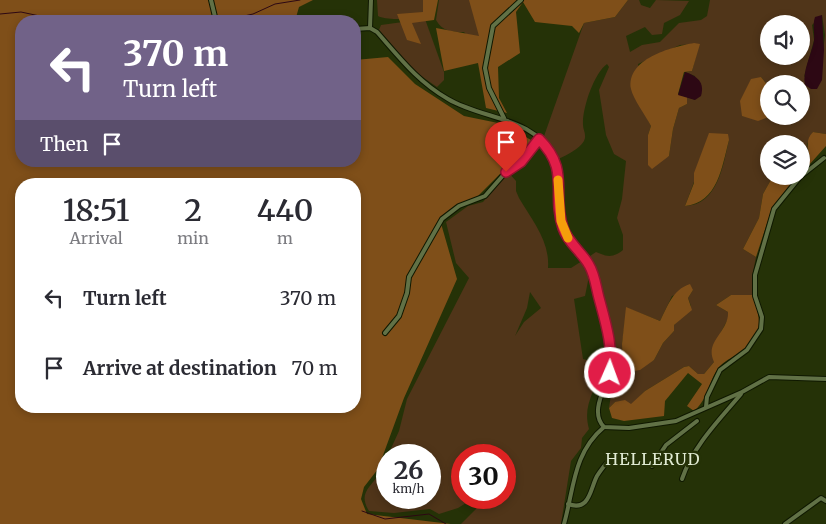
<!DOCTYPE html>
<html lang="en">
<head>
<meta charset="utf-8">
<style>
	body { margin:0; font-family:Merriweather,serif; background:#f2f2f3; color:#2b2b33; height:100vh; display:flex; flex-direction:column; font-size:19px; white-space:nowrap }
	* { box-sizing:border-box; margin:0 }
	p { font-size:16px; color:#7c7c81 }
	.icon { flex:none; width:28px; height:28px; fill:none; stroke:currentColor; stroke-width:2; stroke-linecap:round; stroke-linejoin:round }
	.map { position:relative; flex:1; overflow:hidden }
	.side { position:absolute; left:15px; top:178px; width:346px; height:235px; display:flex; flex-direction:column; background:#fff; border-radius:20px; box-shadow:0 2px 8px #0003 }
	.side>* { flex:none }
	.hud { position:absolute; left:15px; top:15px; width:346px; height:152px; border-radius:20px; box-shadow:0 2px 8px #0003; background:#716288; color:#fff; overflow:hidden }
	.controls { position:absolute; left:760px; top:15px; display:grid; gap:10px }
	.controls a { display:grid; place-items:center; width:50px; height:50px; border-radius:50%; background:#fff; box-shadow:0 2px 8px #0003; font-size:25px }
	.speed { position:absolute; left:376px; top:444px; display:flex; gap:10px; font-size:25px; font-weight:700; text-align:center }
	.speed>* { display:grid; place-content:center; width:65px; height:65px; border-radius:50%; background:#fff; box-shadow:0 2px 8px #0003; line-height:1 }
	.speed small { font-size:12px; font-weight:400 }
	.speed .limit { border:8px solid #d22; background:#fff; color:#111 }
	.pin { position:absolute; display:grid; place-items:center; width:42px; height:42px; color:#fff; margin:-51px -21px; border-radius:50% 50% 50% 0; rotate:-45deg; box-shadow:0 0 5px #0007 }
	.pin .icon { rotate:45deg }
	.me { position:absolute; width:55px; margin:-28px; rotate:2deg; stroke-linejoin:round; filter:drop-shadow(0 0 4px #0008) }
	.turn { display:flex; align-items:center; gap:18px; height:105px; padding:0 25px; font-size:22px }
	.turn .icon { width:65px; height:65px; stroke-width:2.5 }
	.turn b { display:block; font-size:35px; line-height:42px }
	.then { display:flex; align-items:center; height:48px; padding:0 25px; background:#0003; gap:10px; font-size:19px }
	.eta { display:flex; justify-content:space-evenly; align-items:center; height:85px; text-align:center }
	.eta b { font-size:30px; font-weight:600; line-height:35px }
	ul { padding:0; list-style:none }
	li { display:flex; align-items:center; gap:15px; height:70px; padding:0 25px }
	li div { flex:1 }
	li b { display:block; font-size:19px }
	li em { font-style:normal }
	.map>svg:first-child { display:block }
	.green { fill:#503519; fill-rule:evenodd }
	.forest { fill:#7f4f19; fill-rule:evenodd }
	.water { fill:#2d0814 }
	.lines { fill:none; stroke-linecap:round; stroke-linejoin:round }
	.stream { stroke:#2d0814; stroke-width:1 }
	.minor-casing { stroke:#0f1800; stroke-width:6 }
	.minor { stroke:#617146; stroke-width:4 }
	.route-casing { stroke:#92132f; stroke-width:12 }
	.route { stroke:#e11d48; stroke-width:9 }
	.slow { stroke:#f59e0b; stroke-width:9 }
	.labels { text-anchor:middle; stroke-width:5; stroke-linejoin:round; paint-order:stroke }
	.quarter-label { font-size:16px; letter-spacing:1px; fill:#e1ebd3; stroke:#253207 }
</style>
</head>
<body>
<div class="map">
<svg width="826" height="524" viewBox="0 0 826 524">
	<rect width="100%" height="100%" fill="#253207"/>
	<g class="green">
		<path d="M377,0H430C429,3 428,9 426,12C418,20 387,21 378,16Z"/>
		<path d="M439,0H473L485,38L470,39L464,32C452,32 443,32 436,20Z"/>
		<path d="M628,0H639L641,5L650,8L656,0L689,1L680,15L664,23L662,34L652,35L645,27L626,36L630,52L642,45L660,42L679,23L701,20L707,16L710,0H826V134L813,132L807,144L810,158L801,165V144H769V176H773L763,194L759,218L743,249L756,257L752,277L753,295H731L716,305L728,312V319L721,332L714,362L704,374H698L689,366L684,367L645,391L631,405L615,402L609,408L616,361L615,340L595,267L590,256L596,252C607,257 613,258 623,250V235L617,218L622,199L626,161L614,154L606,135L599,90L609,67L607,64C594,73 582,109 583,125C583,130 587,135 584,141C579,149 567,155 558,159L543,139L584,23L615,17ZM822,15L825,35L822,60L804,77L814,40L812,25ZM769,24H801V56H769ZM699,44L692,71L685,72L695,76V100L687,97V104L679,108L673,129L669,156L648,165V135L651,126L646,116L638,64L680,45ZM761,77L769,87V84H801V116H771L770,118L742,116ZM729,140C723,165 718,205 685,206L694,182ZM693,290L688,298L691,306L674,325V331L663,343L654,360L623,373L622,344L627,308L660,321L672,296Z"/>
		<path d="M425,19L444,72V80L437,87L414,71L379,30L381,25Z"/>
		<path d="M508,172L516,181V191L519,198C532,220 550,241 548,268H571L582,261L589,276L585,296L574,299L583,359L591,361L600,369C596,392 582,404 589,429L582,438L581,448L571,461L561,524H461L479,506L496,505L502,498H505V455H462V498H474L458,508L439,514L430,509L394,513L369,511C358,493 370,488 379,474C383,468 385,461 388,455V498H430V455H388L399,431L407,399L469,278L456,263L446,222L468,206L483,202ZM530,292L541,308L524,322L515,336L527,308Z"/>
	</g>
	<g class="forest">
		<path d="M0,0H313L299,7L295,21H21V161H355V60L388,57L415,84L464,116L503,124L531,140L519,159L502,172L478,196L440,220L457,279L404,398L378,469L364,487L361,499L367,514L451,524H0ZM21,184H355V406H21Z"/>
		<path d="M423,0H438L434,20L412,23L421,44L407,40L397,14L423,12Z"/>
		<path d="M469,0H628L615,17L584,23L579,33L572,26L535,22L523,2L516,12L520,53L498,67L499,98L507,113L486,108L478,63L444,71L436,28L479,36Z"/>
		<path d="M694,43L700,44L692,71L684,72L678,94L687,97V104L679,108L673,129L669,156L652,169L648,165V135L651,126C646,116 633,99 631,89C626,59 671,47 694,43Z"/>
		<path d="M761,77L769,87V116H771L758,121L742,116L740,101L751,79Z"/>
		<path d="M813,132L826,134V146L801,174V165L810,158C808,148 805,140 813,132Z"/>
		<path d="M709,133L728,134L729,140C722,166 718,203 685,206L694,183V173Z"/>
		<path d="M773,176H780L783,179L787,176H799L772,208L756,257L743,249L759,218L763,194Z"/>
		<path d="M690,284L693,290L688,298L692,310L674,325V331L663,343L654,360L640,370L623,373L622,344L626,307L660,321C668,306 672,290 690,284Z"/>
		<path d="M731,295H753C760,319 766,337 741,352C735,356 726,360 721,365C709,377 709,399 694,411L687,406L702,384L688,373L665,401L664,416L624,421L612,418L609,408L615,402L625,400L631,404L645,391L684,367L689,366L698,374H704L714,362C704,341 729,332 728,312L716,305Z"/>
	</g>
	<g class="water">
		<path d="M822,15L824,50L822,80L817,89H811L805,85C802,72 811,55 814,41C815,33 812,26 815,17Z"/>
		<path d="M685,72C697,76 705,82 701,96L695,100L678,95Z"/>
	</g>
	<g class="lines">
		<g class="stream">
			<path d="M0,14L21,12L63,21"/>
			<path d="M120,21L123,18L131,17L138,21"/>
			<path d="M222,21L253,14L275,4L300,0"/>
			<path d="M362,511L385,519L429,514L446,524"/>
		</g>
		<g class="minor-casing">
			<g id="minor">
				<path d="M211,0L216,21"/>
				<path d="M370,28L371,0"/>
				<path d="M355,29L370,28L377,32C399,57 418,82 448,99C483,120 533,116 554,157C564,176 556,201 561,221C565,238 578,247 587,262C597,277 612,341 612,360C611,381 587,410 604,427L629,428L676,421L742,392L769,377L826,379"/>
				<path d="M504,118L489,88L485,68L493,26L521,0"/>
				<path d="M385,333L399,316L407,293L409,277L442,219L459,206L485,196L506,172L521,162L539,139"/>
				<path d="M706,407L707,397L720,370L747,350L761,329L762,317L755,296V275L774,209L800,177L824,158"/>
				<path d="M652,466L666,445L697,421"/>
				<path d="M682,479C693,446 719,420 741,394"/>
				<path d="M568,504C590,512 590,489 597,476C602,468 608,461 614,454"/>
				<path d="M564,524C574,489 573,453 604,427"/>
				<path d="M785,524L821,498L826,501"/>
			</g>
		</g>
		<use href="#minor" class="minor"/>
	</g>
	<g class="lines">
		<g class="route-casing">
			<path id="route" d="M506,172L521,162L539,139C571,171 551,192 563,228C568,243 582,252 589,265C595,275 596,287 599,298C606,324 613,346 610,373"/>
		</g>
		<use href="#route" class="route"/>
		<path class="slow" d="M558,180L561,221L568,238"/>
	</g>
	<g class="labels">
		<g class="quarter-label">
			<text x="653" y="465">HELLERUD</text>
		</g>
	</g>
</svg>
<div class="controls">
<a><svg class="icon" aria-label="sound" viewBox="0 0 24 24"><path d="M4 9h4l5-4v14l-5-4H4zM17 9q2 3 0 6"/></svg></a>
<a><svg class="icon" aria-label="search" viewBox="0 0 24 24"><circle cx="10" cy="10" r="6"/><path d="M15 15l6 6"/></svg></a>
<a><svg class="icon" aria-label="layers" viewBox="0 0 24 24"><path d="M12 4l9 5-9 5-9-5zM3 14l9 5 9-5"/></svg></a>
</div>
<div class="speed"><div>26<small>km/h</small></div><div class="limit">30</div></div>
<div class="pin" style="left:506px;top:172px;background:#d93025"><svg class="icon" aria-label="arrive" viewBox="0 0 24 24"><path d="M6 21V4h12l-3 4 3 4H6"/></svg></div>
<svg class="me" style="left:610px;top:373px" viewBox="-20 -20 40 40"><circle r="17" fill="#e11d48" stroke="#fff" stroke-width="3"/><path d="M0-11L8 9 0 5-8 9z" fill="#fff"/></svg>
<div class="hud">
<div class="turn"><svg class="icon" aria-label="left" viewBox="0 0 24 24"><path d="M17 20v-9H6M10 6l-5 5 5 5"/></svg><div><b>370 m</b>Turn left</div></div>
<div class="then">Then<svg class="icon" aria-label="arrive" viewBox="0 0 24 24"><path d="M6 21V4h12l-3 4 3 4H6"/></svg></div>
</div>
<section class="side">
<div class="eta">
<div><b>18:51</b><p>Arrival</p></div>
<div><b>2</b><p>min</p></div>
<div><b>440</b><p>m</p></div>
</div>
<ul>
<li><svg class="icon" aria-label="left" viewBox="0 0 24 24"><path d="M17 20v-9H6M10 6l-5 5 5 5"/></svg><div><b>Turn left</b></div><em>370 m</em></li>
<li><svg class="icon" aria-label="arrive" viewBox="0 0 24 24"><path d="M6 21V4h12l-3 4 3 4H6"/></svg><div><b>Arrive at destination</b></div><em>70 m</em></li>
</ul>
</section>
</div>
</body>
</html>
